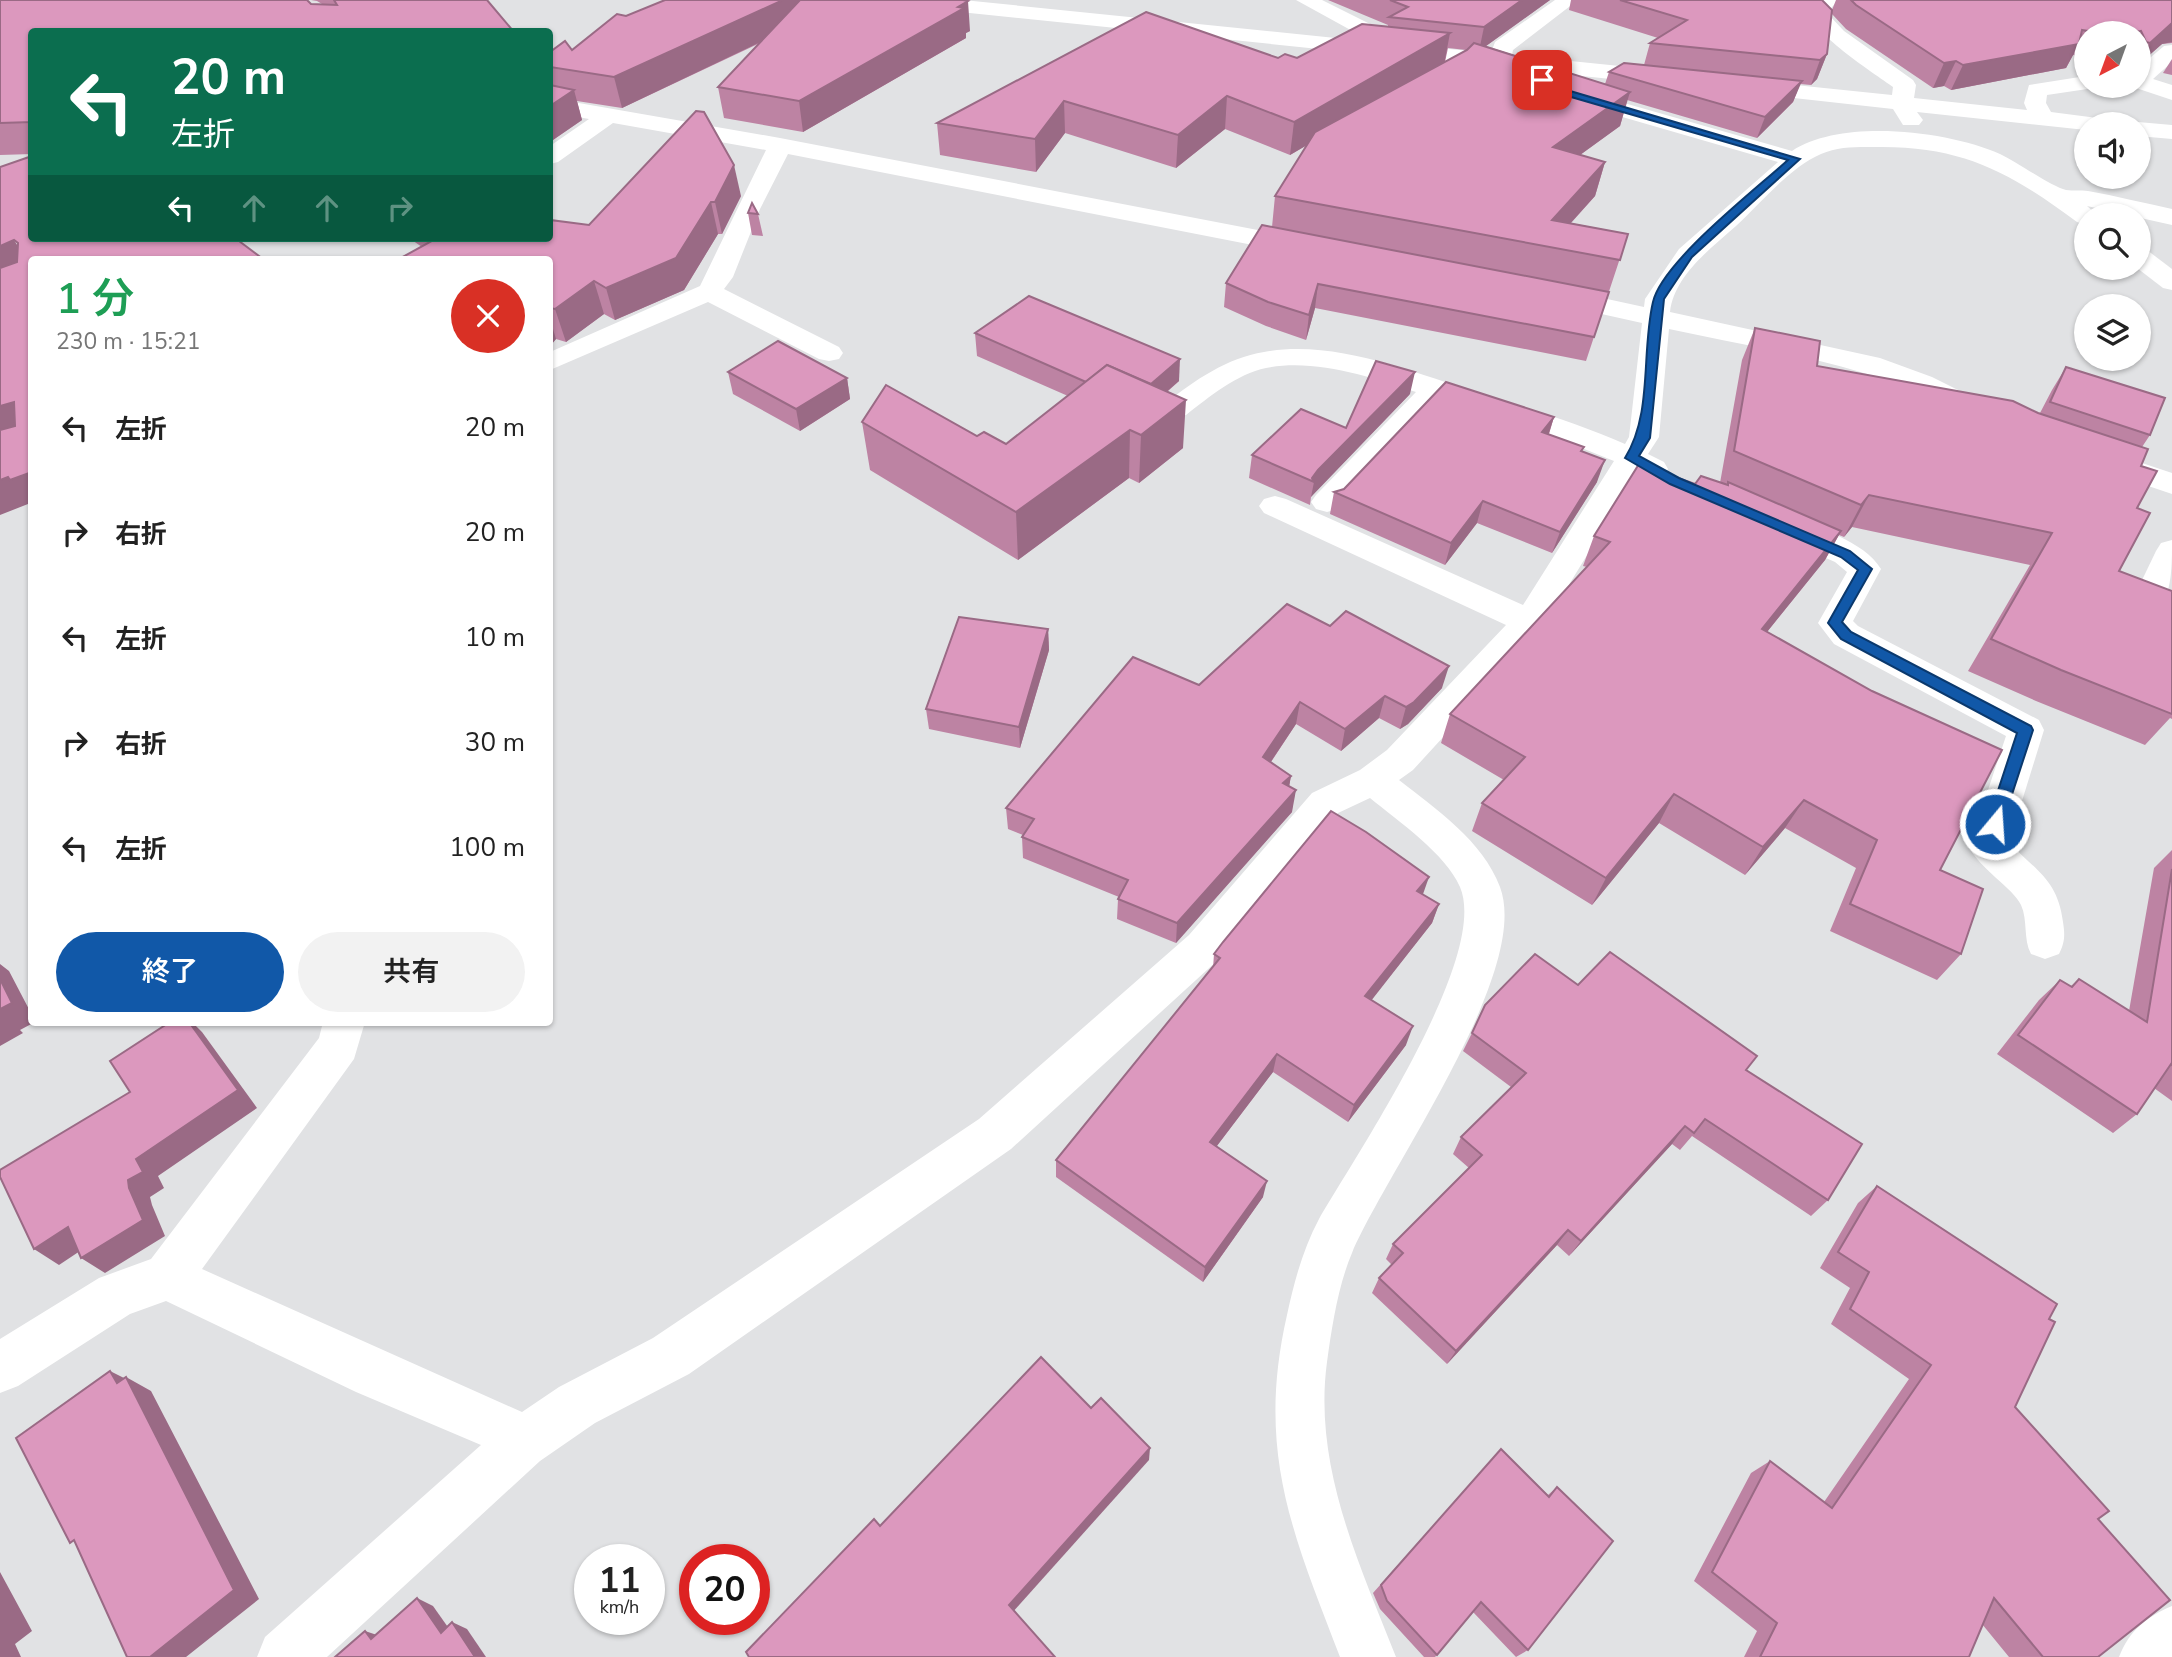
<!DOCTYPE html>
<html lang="ja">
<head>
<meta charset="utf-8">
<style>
	body { margin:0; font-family:"Nunito Sans","Noto Sans JP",sans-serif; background:#f2f2f2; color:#222; height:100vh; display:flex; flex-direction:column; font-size:26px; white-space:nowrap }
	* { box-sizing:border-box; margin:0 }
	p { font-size:23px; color:#767676 }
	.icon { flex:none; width:38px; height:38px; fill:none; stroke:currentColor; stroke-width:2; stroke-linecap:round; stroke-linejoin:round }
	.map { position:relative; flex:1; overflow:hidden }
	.details { position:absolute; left:28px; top:256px; width:525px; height:770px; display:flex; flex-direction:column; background:#fff; border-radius:7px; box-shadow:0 2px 5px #0004 }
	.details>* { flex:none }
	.guide { position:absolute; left:28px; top:28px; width:525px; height:214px; border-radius:7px; box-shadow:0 2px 5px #0004; background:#0b6e4f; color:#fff; overflow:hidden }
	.needle { width:46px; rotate:221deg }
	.buttons { position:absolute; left:2074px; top:21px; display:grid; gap:14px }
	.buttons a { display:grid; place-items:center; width:77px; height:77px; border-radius:50%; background:#fff; box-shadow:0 2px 5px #0004; font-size:35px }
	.speed { position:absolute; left:574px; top:1544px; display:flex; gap:14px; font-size:35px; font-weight:700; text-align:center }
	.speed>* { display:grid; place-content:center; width:91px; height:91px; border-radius:50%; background:#fff; box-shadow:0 2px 5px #0004; line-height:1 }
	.speed small { font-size:18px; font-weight:400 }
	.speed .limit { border:10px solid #d22; background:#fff; color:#111 }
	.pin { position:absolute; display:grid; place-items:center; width:60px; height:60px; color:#fff; margin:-30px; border-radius:14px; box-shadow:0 4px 10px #0006 }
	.me { position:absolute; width:77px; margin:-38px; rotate:18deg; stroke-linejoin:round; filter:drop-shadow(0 0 5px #0008) }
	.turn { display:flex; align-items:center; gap:24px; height:147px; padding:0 28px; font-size:32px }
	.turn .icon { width:91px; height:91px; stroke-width:2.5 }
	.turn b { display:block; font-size:49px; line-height:60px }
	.lanes { display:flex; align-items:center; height:66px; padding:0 28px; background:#0003; justify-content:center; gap:35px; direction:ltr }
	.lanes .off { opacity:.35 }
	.round { display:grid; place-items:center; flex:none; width:74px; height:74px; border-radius:37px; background:#f2f2f2 }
	.overview { display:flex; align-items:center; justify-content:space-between; height:119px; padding:0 28px }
	h1 { font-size:42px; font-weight:600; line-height:52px; color:#1e9e55 }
	.primary-button { display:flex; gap:14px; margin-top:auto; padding:14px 28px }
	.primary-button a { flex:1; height:80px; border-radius:42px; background:#1158a8; color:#fff; font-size:28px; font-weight:600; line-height:80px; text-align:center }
	.primary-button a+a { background:#f2f2f2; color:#222 }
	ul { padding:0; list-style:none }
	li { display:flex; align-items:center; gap:21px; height:105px; padding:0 28px }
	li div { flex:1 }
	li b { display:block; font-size:26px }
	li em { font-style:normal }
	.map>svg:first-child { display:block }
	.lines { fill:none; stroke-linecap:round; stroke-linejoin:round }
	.minor { fill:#fff; fill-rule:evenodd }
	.wall { fill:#bd83a3; fill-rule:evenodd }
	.shaded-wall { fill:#9a6a85 }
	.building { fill:#dc98be; stroke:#9a6a85; stroke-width:2 }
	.route { fill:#1158a8; stroke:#0b396d; stroke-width:2 }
</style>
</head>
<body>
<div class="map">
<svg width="2172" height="1657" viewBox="0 0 2172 1657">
	<rect width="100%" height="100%" fill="#e1e2e4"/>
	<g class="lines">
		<g class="minor">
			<path d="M892,0H963L1355,40L1356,33L1296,0H1322L1374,26L1378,30L1376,42L1491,53L1495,42L1555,0H1578L1513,50L1512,55L1659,70L1670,77L1659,84L902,6Z"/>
			<path d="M1813,0H1838L1827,13L1844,31L1913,80L1916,85L1914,98L2027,110L2024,103L2029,85L2086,76V86L2094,88L2047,95L2046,103L2051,112L2105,119L2109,124H2086V130L1917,112L1923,120L1919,125H1903L1893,109L1739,92L1736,87L1747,80L1892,95L1893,87C1874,73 1805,30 1808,6Z"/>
			<path d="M2172,45V62L2153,79L2172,85V100L2130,86H2138V68L2164,46Z"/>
			<path d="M1575,89L1792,151C1842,118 1948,131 2000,154C2017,162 2052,187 2066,190C2073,191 2081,190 2088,191C2116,196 2144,203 2172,209V225L2087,206L2097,215H2086V225L2077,222C2011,173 1963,146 1878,147C1859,147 1839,146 1821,154C1789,168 1762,202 1736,226C1710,249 1674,276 1670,312L1880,358L1932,377L1982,402L1987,408L1982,414C1956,421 1928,395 1903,386C1828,358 1747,346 1669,329L1659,437L1648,454L1664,462L1668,469L1664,476L1653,479L1637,473L1542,629L1413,770L1399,780C1436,809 1483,841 1500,887C1532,972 1386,1172 1352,1253C1338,1286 1332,1326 1327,1362C1313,1466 1359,1563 1396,1657H1340C1292,1532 1256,1451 1287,1315C1294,1282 1303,1249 1319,1219C1356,1155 1490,957 1460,887C1446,854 1398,821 1370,798L1338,813L1219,959L1011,1149L689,1374L595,1423L540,1461L327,1657H257L265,1637L481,1445L356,1392L166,1301L130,1314L18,1386L0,1393V1339L99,1278L151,1259L319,1038L323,1022H365L354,1059L202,1269L522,1412L559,1387L653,1338L979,1119L1189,935L1312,793L1360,770L1387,750L1506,625L1264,513L1259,506L1264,499L1275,496L1286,499L1523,605L1614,461L1547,434L1441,400L1338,509L1327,512L1316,509L1311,502L1316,495L1416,392C1370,377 1315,358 1266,368C1237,374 1209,397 1186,415L1176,418L1166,415L1161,409L1166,403C1195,380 1227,358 1264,352C1335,339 1412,372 1478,393C1527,408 1578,423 1625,444L1629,437L1642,323L1543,301L1539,295L1543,289L1552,287L1644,307L1645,299L1679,249L1778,162L1567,101L1564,96L1567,91Z"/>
			<path d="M550,98L780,138L1304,239L1313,242L1317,247L1313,252L1304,255L788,154L760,209L733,277L724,289L839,347L843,353L839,359L829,361L819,359L708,302L550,370V352L700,286L766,150L613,123L558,162L550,164V146L589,119L550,112Z"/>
			<path d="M2138,122L2172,125V139L2138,136V124H2130Z"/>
			<path d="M2138,248L2147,250L2172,269V290L2163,288L2137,268Z"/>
			<path d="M2106,451L2172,473V494L2095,468L2091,461L2095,454Z"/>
			<path d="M1785,518C1816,526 1864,541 1881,569L1853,621L1858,626L2039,720L2044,730L2009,843C2037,871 2058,881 2063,922C2065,935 2065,942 2059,954L2045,959L2031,954C2023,939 2028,920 2021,905C2013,888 1980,869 1969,847L2006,736L1834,644L1818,623L1847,572L1835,562L1774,535L1769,528L1774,521Z"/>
			<path d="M2172,540C2172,566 2172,587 2161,609L2149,613L2137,609L2132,601L2156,551L2161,543Z"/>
			<path d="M2172,1606V1657H2119C2129,1631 2146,1617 2172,1606Z"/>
		</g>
	</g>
	<g class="wall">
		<path d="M0,0L322,4L317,1L311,0H487L32,32V154L0,155Z"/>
		<path d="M1328,0H1550L1486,46L1605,84L1609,72L1644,65L1650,43L1658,38L1569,10L1571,0H1822L1832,10L1836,0H2172V43L2162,44L2138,65V33H2086V58L2073,55L2066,68L1951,90L1944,86L1933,88L1846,29L1832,14L1827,54L1817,79L1811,85L1800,84L1793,102L1757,138L1627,100L1620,126L1580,155L1605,162L1595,196L1571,223L1628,234L1586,361L1315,308L1306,340L1266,326L1224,307L1226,283L1272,227L1275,196L1307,145L1290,155L1225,129L1176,168L1065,133L1036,172L940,155L937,123L1278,58H1297L1388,27V25ZM1448,48L1466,50L1445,62Z"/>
		<path d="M626,16L970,31L966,33V38L803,132L724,118L718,87L760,43L622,108L577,101L582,120L550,142V52L572,50Z"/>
		<path d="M2172,59V75L2163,73Z"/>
		<path d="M741,196L722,234H718L684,290L615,320L604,314L566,342L556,339L550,346V259L422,247L409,238H550L589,225Z"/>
		<path d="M748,213L758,214L763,236L752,235Z"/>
		<path d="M1755,328L1817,366L2040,413L2052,390L2066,367L2150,435L2142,447L2137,508L2119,571L2172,591V719L2170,718L2145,745L2036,701L1968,671L2030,565L1852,527L1844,537L1839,535L1825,560L1767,632L1940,870L1961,954L1937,980L1830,931L1856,868L1785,828L1745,875L1659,823L1592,905L1472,831L1482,803L1504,780L1441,743L1450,714L1587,567L1583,566L1594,536L1695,484L1720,483L1742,360Z"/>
		<path d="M975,333L1179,381L1167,392L1183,448L1139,483L1129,478L1018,560L870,470L862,422L977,436L1006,444L1068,396L977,356Z"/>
		<path d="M728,372L847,378L850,399L800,431L733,394Z"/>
		<path d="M1410,394L1314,493L1311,497L1310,505L1249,478L1252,455L1346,428Z"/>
		<path d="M1554,417L1549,434L1582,452L1597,482L1552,553L1477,523L1445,565L1330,514L1334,492Z"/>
		<path d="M1048,629L1049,650L1020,748L929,729L926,709Z"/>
		<path d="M1199,685L1442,688L1408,724L1400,729L1379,718L1341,751L1296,724L1271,762L1291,776L1289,786L1292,812L1176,943L1117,919L1118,899L1119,897L1023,858L1022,837L1023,835L1008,829L1006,808Z"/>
		<path d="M2172,850V1101L2154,1088L2137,1114L2113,1133L1997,1054L2039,1000L2060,980L2070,987L2079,979L2129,1011L2154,868Z"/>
		<path d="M1423,895L1439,904L1432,923L1371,1000L1406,1045L1348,1122L1273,1072L1216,1147L1263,1197L1203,1282L1056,1177V1160L1213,968L1214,954Z"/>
		<path d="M1578,985L1746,1070L1828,1200L1811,1216L1692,1136L1680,1150L1672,1144L1569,1256L1557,1245L1447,1364L1372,1293L1379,1278L1392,1265L1386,1259L1393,1244L1469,1168L1453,1154L1461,1137L1511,1087L1463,1051L1472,1033Z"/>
		<path d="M1877,1186L2049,1319L2015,1407L2098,1519V1657H2009L1982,1624L1969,1657H1744L1757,1631L1694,1581L1751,1473L1770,1461L1824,1502L1909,1379L1831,1324L1850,1288L1820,1268L1858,1203Z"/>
		<path d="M1501,1449L1548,1495L1557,1487L1528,1650L1516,1657L1473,1612L1437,1655L1435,1657H1424L1380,1609L1373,1593Z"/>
	</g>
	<g class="shaded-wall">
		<path d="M783,0H815L817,15L622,108L614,77Z"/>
		<path d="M1522,0H1550L1479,51L1484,27Z"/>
		<path d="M968,1L970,31L966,33V38L803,132L799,101Z"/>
		<path d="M2172,23V42L2162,44L2138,65V62L2150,43Z"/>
		<path d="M1450,33L1444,65L1290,155L1294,122Z"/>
		<path d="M2079,44L2066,68L1951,90L1963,65Z"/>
		<path d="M1827,54L1817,79L1811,85L1820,60Z"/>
		<path d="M1956,61L1944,86L1933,88L1944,63Z"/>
		<path d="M1802,81L1793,102L1757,138L1765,117Z"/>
		<path d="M574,90L582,120L550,142V106Z"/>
		<path d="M1630,92L1620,126L1544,181L1553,147Z"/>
		<path d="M1227,96L1225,129L1176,168L1178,135Z"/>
		<path d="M1064,101L1065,133L1036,172L1035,139Z"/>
		<path d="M1605,162L1595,196L1549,247L1552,220Z"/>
		<path d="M734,165L741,196L722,234L715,202Z"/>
		<path d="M711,202L718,234L684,290L615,320L606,288Z"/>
		<path d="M14,240L31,267L0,279V246Z"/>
		<path d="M594,281L604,314L566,342L555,309Z"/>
		<path d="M1318,284L1315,308L1306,340L1309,315Z"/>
		<path d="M550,319L556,339L550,346Z"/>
		<path d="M1180,359L1179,381L1130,423L1131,401Z"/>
		<path d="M1415,372L1410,394L1311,497L1314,482L1312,478L1318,470Z"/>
		<path d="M847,378L850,399L800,431L796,409Z"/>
		<path d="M1186,400L1183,448L1139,483L1141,435Z"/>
		<path d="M14,402L32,426L0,439V406Z"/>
		<path d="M1554,417L1547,439L1542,432Z"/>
		<path d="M1130,430L1129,478L1018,560L1016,512Z"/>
		<path d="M1605,460L1597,482L1552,553L1560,532Z"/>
		<path d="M32,472V507L28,504L0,515V480L8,477Z"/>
		<path d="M1869,495L1852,527L1844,537L1861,505Z"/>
		<path d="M1483,501L1477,523L1445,565L1451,543Z"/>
		<path d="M1841,531L1825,560L1746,658L1762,629Z"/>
		<path d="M1048,629L1049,650L1020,748L1019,727Z"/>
		<path d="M1449,666L1442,688L1408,724L1400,729L1406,707Z"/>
		<path d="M1385,696L1379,718L1341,751L1345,729Z"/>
		<path d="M1300,702L1296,724L1260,778L1263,757Z"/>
		<path d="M1291,776L1287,798L1283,783Z"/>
		<path d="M1296,790L1292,812L1176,943L1177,923Z"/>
		<path d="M1674,794L1659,823L1592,905L1606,878Z"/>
		<path d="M1804,800L1785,828L1745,875L1763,847Z"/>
		<path d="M1429,877L1422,897L1417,891Z"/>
		<path d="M1439,904L1432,923L1360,1015L1365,996Z"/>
		<path d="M0,964L9,971L32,1015V1022H35L20,1030L23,1033L0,1046Z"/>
		<path d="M189,1022H192L202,1032L257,1108L158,1176L164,1188L150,1197L152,1205L165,1236L105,1273L81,1258L129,1188L128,1180Z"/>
		<path d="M1413,1026L1406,1045L1348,1122L1354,1105Z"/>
		<path d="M1277,1054L1273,1072L1207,1159L1210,1142Z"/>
		<path d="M1685,1126L1672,1144L1569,1256L1581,1241Z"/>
		<path d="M1267,1181L1263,1197L1203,1282L1205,1267Z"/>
		<path d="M68,1227L92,1243L59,1265L34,1249Z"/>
		<path d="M1568,1230L1557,1245L1447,1364L1456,1351Z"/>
		<path d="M110,1371L128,1380L126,1377L151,1391L259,1599L186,1657H150L117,1383Z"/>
		<path d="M1150,1448L1149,1460L1011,1614L1009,1605Z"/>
		<path d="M0,1572L32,1631L15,1644L21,1657H0Z"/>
		<path d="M417,1598L433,1606L457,1640L441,1633Z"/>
		<path d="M452,1622L467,1629L486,1657H475Z"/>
		<path d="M365,1631L383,1637L371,1639Z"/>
	</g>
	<g class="building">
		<path d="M0,0H307L311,4L337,5L334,0H487L514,32H32V122L0,123Z"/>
		<path d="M665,0H783L614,77L550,67V52L565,41L572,50L617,14L626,16Z"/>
		<path d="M800,0H963L968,1L958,7L964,8L799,101L718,87Z"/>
		<path d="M1390,0H1522L1484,27L1389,17L1408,7Z"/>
		<path d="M1620,0H1822L1832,10L1827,54L1820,60L1650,43L1687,20Z"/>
		<path d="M1851,0H2172V23L2150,43L2146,42L2141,31L2131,33H2099L2082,30L2079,44L1963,65L1956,61L1944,63L1856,5Z"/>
		<path d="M1146,12L1278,58L1285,54L1297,58L1362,24L1450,33L1294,122L1227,96L1178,135L1064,101L1035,139L937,123Z"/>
		<path d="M1474,43L1630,92L1553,147L1605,162L1552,220L1628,234L1620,260L1275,196L1315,132L1467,50Z"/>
		<path d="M1624,63L1802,81L1765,117L1609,72Z"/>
		<path d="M550,85L574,90L550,106Z"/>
		<path d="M696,111L704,112L734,165L715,202H711L676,258L606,288L594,281L555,309L550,308V259H399L437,238H550V220L589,225Z"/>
		<path d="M32,156V238H235L263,259H32V472L10,480L8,477L0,480V430L15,426L14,402L0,406V268L17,262L18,243L14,240L0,246V167Z"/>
		<path d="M752,203L758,214L748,213Z"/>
		<path d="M1262,225L1609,292L1594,337L1318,284L1309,315L1268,302L1226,283Z"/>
		<path d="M1029,296L1180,359L1151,384L1107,365L1086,382L975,333Z"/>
		<path d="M1755,328L1820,341L1817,366L2013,401L2038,413L2148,449L2141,466L2157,471L2137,508L2150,513L2119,571L2172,591V714L2061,670L1991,639L2052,533L1869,495L1861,505L1734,451Z"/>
		<path d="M778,341L847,378L796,409L728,372Z"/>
		<path d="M1376,361L1415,372L1318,470L1312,478L1314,482L1252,455L1301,409L1346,428Z"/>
		<path d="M1107,365L1186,400L1141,435L1130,430L1016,512L862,422L886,385L977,436L984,432L1006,444Z"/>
		<path d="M2066,367L2165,398L2150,435L2050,402Z"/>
		<path d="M1446,382L1554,417L1542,432L1584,447L1581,451L1605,460L1560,532L1483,501L1451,543L1334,492L1344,489Z"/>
		<path d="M1639,464L1695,484L1701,476L1728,485V482L1841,531L1762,629L1872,691L2002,750L1940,870L1983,889L1961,954L1850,904L1877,840L1804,800L1763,847L1674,794L1606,878L1482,803L1525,757L1450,714L1610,542L1594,536Z"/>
		<path d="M1287,604L1330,626L1346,611L1449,666L1414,702L1406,707L1385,696L1345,729L1300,702L1263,757L1291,776L1283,783L1296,790L1177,923L1118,899L1128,880L1022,837L1034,819L1006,808L1133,657L1199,685Z"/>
		<path d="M959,617L1048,629L1019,727L926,709Z"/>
		<path d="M1331,811L1366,832L1429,877L1417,891L1439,904L1365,996L1413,1026L1354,1105L1277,1054L1210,1142L1267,1181L1205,1267L1056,1160L1220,958L1214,954L1223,942Z"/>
		<path d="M2172,869V1065L2171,1064L2137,1114L2018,1035L2060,980L2072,987L2079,979L2147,1022Z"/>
		<path d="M1610,952L1757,1056L1746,1070L1862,1144L1828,1200L1705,1119L1694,1133L1685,1126L1581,1241L1568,1230L1456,1351L1379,1278L1403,1253L1393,1244L1482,1155L1461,1137L1526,1073L1472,1033L1485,1005L1535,954L1578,985Z"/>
		<path d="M0,979L12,1003L0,1009Z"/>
		<path d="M170,1022H189L238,1090L136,1159L143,1172L128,1180L129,1188L143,1220L81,1258L68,1227L34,1249L0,1177V1170L130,1092L110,1061Z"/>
		<path d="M1877,1186L2057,1304L2049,1319L2055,1322L2015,1407L2109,1511L2098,1519L2170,1600L2098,1657H2043L1994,1598L1969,1657H1760L1777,1623L1712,1572L1770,1461L1832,1508L1931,1365L1850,1309L1869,1272L1838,1252Z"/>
		<path d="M1041,1357L1091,1408L1101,1398L1150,1448L1009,1605L1055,1657H749L746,1652L874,1519L880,1526Z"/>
		<path d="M110,1371L117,1383L126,1377L234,1590L150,1657H127L74,1540L70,1543L16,1438Z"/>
		<path d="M1501,1449L1549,1497L1557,1487L1613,1541L1528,1650L1481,1602L1437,1655L1387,1601L1381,1585Z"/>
		<path d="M417,1598L441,1633L452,1622L475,1657H335L365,1631L371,1639Z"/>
	</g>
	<path class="route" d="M1539,78H1545L1560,88L1800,159L1692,257L1664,299L1650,438L1639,456L1679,478L1850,551L1872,569L1842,622L1851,632L2031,726L2033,730L2001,828H1990L1987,824L2017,733L1841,639L1828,623L1858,570L1841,557L1670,484L1625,458C1653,413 1641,353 1653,302C1662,262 1755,190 1788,160L1554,92L1539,82Z"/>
</svg>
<div class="buttons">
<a><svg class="needle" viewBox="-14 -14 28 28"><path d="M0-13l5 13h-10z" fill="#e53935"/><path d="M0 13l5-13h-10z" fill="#767676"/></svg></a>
<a><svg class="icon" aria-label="sound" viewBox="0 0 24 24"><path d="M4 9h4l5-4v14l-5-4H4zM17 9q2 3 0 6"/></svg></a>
<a><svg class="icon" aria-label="search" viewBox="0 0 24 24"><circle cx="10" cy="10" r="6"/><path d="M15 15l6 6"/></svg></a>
<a><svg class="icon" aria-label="layers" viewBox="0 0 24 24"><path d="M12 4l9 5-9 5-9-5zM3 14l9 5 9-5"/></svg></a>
</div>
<div class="speed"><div>11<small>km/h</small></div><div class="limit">20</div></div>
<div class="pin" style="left:1542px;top:80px;background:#d93025"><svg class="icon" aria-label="arrive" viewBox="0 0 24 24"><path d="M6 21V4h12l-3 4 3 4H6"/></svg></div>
<svg class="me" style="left:1995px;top:824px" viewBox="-20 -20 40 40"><circle r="17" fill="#1158a8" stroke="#fff" stroke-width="3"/><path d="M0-11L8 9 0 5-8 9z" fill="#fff"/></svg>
<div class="guide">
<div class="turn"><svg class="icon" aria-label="left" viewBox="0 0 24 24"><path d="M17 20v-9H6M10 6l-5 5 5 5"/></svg><div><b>20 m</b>左折</div></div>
<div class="lanes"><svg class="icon" aria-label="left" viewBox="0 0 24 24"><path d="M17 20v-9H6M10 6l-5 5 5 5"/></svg><svg class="icon off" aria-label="ahead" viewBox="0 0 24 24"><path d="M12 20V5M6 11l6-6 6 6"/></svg><svg class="icon off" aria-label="ahead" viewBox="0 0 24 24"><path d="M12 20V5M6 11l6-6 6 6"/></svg><svg class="icon off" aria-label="right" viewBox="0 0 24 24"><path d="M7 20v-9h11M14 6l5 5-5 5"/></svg></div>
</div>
<section class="details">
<div class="overview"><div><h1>1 分</h1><p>230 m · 15:21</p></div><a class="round" style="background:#d93025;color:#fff"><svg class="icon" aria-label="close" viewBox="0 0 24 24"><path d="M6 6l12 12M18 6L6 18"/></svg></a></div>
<ul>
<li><svg class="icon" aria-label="left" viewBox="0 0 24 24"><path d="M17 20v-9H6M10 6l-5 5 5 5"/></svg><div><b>左折</b></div><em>20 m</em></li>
<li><svg class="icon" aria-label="right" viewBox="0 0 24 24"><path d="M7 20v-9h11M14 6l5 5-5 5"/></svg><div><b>右折</b></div><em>20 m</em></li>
<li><svg class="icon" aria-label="left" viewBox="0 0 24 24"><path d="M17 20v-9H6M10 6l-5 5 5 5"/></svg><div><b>左折</b></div><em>10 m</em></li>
<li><svg class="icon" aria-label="right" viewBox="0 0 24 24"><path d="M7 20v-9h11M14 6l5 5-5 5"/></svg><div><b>右折</b></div><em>30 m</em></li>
<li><svg class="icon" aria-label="left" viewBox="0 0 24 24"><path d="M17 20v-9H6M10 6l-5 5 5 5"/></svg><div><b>左折</b></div><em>100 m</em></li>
</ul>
<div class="primary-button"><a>終了</a><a>共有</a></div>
</section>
</div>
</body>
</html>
